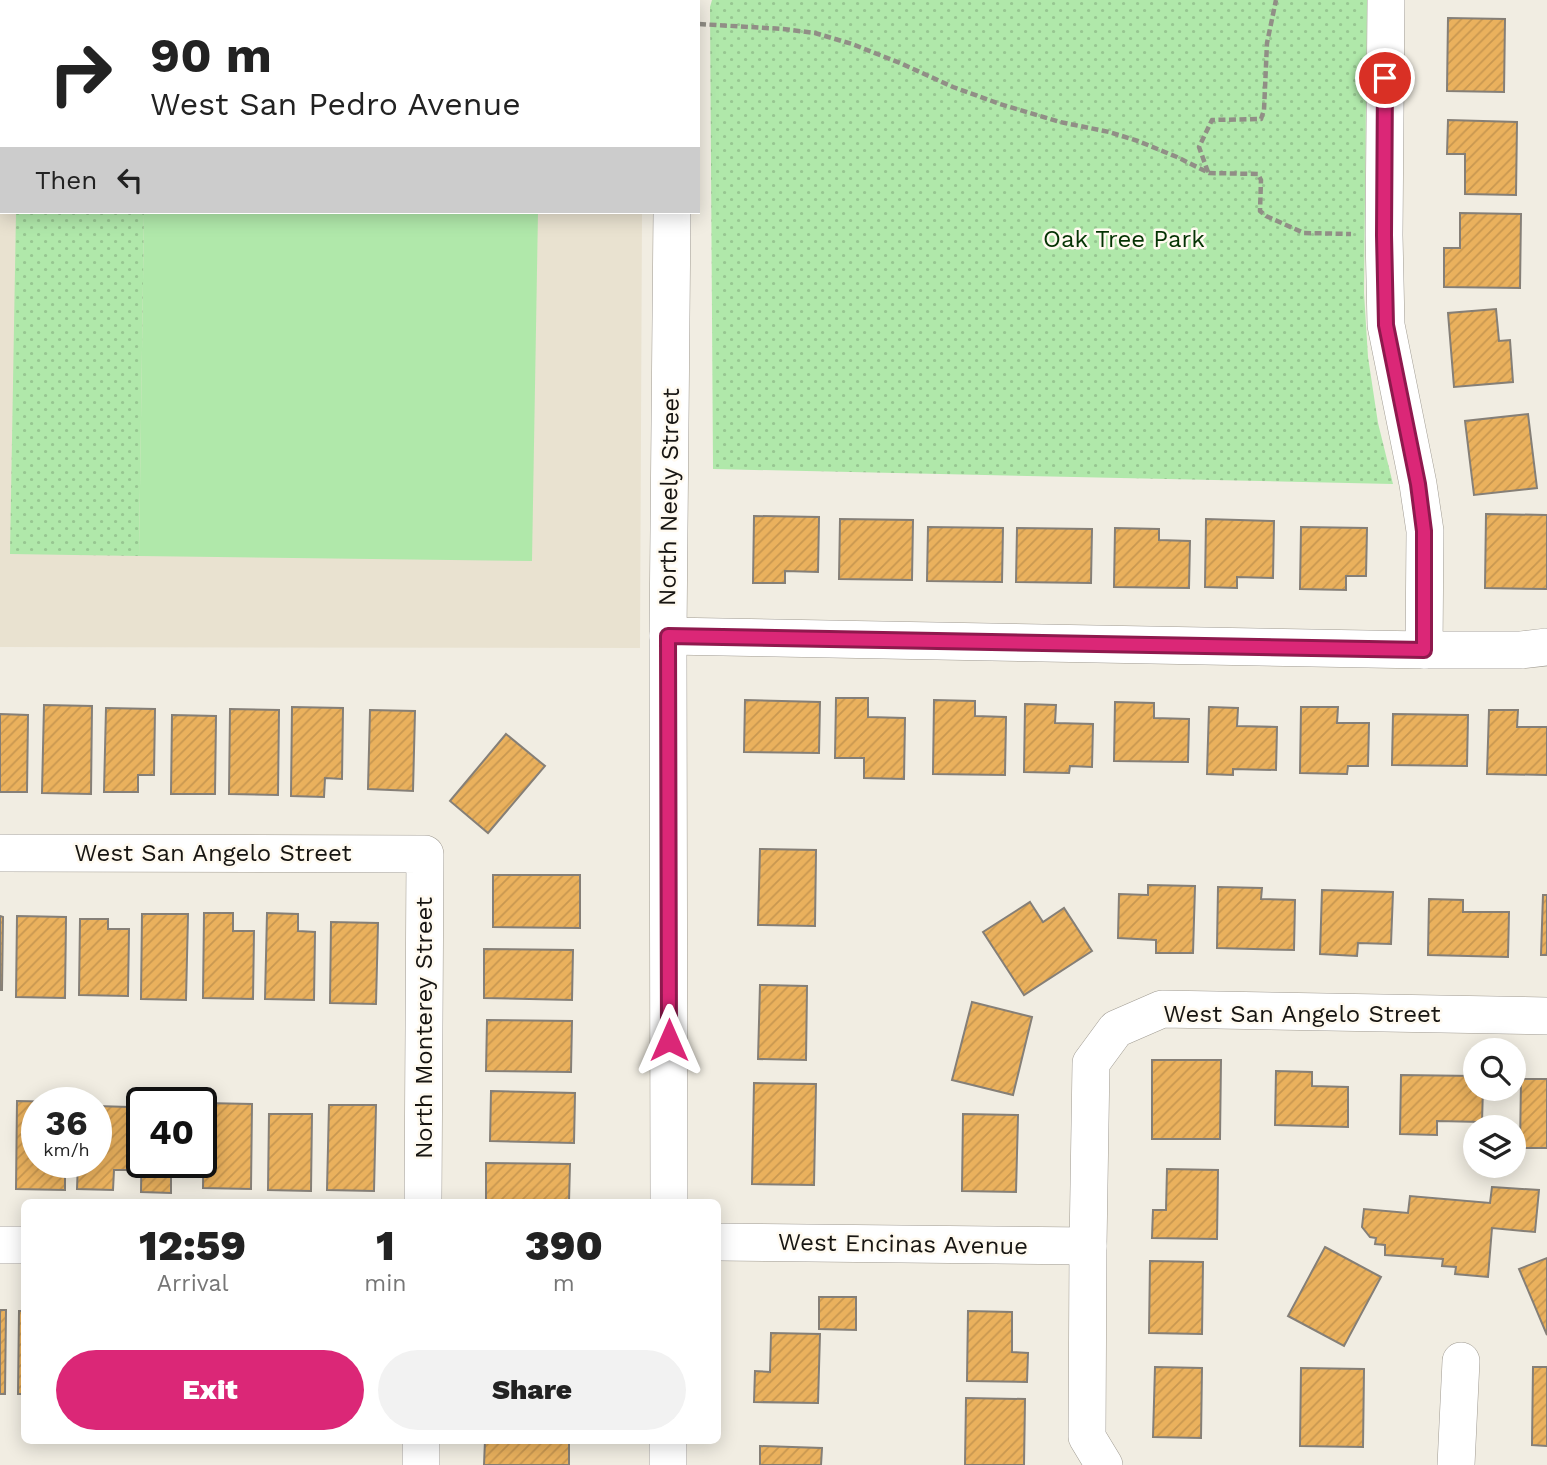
<!DOCTYPE html>
<html lang="en">
<head>
<meta charset="utf-8">
<style>
	body { margin:0; font-family:"Work Sans",sans-serif; background:#f2f2f2; color:#222; height:100vh; display:flex; flex-direction:column; font-size:26px; white-space:nowrap }
	* { box-sizing:border-box; margin:0 }
	p { font-size:23px; color:#767676 }
	.icon { flex:none; width:38px; height:38px; fill:none; stroke:currentColor; stroke-width:2; stroke-linecap:round; stroke-linejoin:round }
	.map { position:relative; flex:1; overflow:hidden }
	.sheet { position:absolute; left:21px; top:1199px; width:700px; height:245px; display:flex; flex-direction:column; background:#fff; border-radius:10px; box-shadow:0 4px 18px #0003 }
	.sheet>* { flex:none }
	.hud { position:absolute; left:0px; top:0px; width:700px; height:214px; box-shadow:0 4px 18px #0003; background:#fff; color:#222; overflow:hidden }
	.fabs { position:absolute; left:1463px; top:1038px; display:grid; gap:14px }
	.fabs a { display:grid; place-items:center; width:63px; height:63px; border-radius:50%; background:#fff; box-shadow:0 4px 18px #0003; font-size:35px }
	.speed { position:absolute; left:21px; top:1087px; display:flex; gap:14px; font-size:35px; font-weight:700; text-align:center }
	.speed>* { display:grid; place-content:center; width:91px; height:91px; border-radius:50%; background:#fff; box-shadow:0 4px 18px #0003; line-height:1 }
	.speed small { font-size:18px; font-weight:400 }
	.speed .limit { border:4px solid #111; border-radius:10px; background:#fff; color:#111 }
	.pin { position:absolute; display:grid; place-items:center; width:60px; height:60px; color:#fff; margin:-30px; border:4px solid #fff; border-radius:50%; box-shadow:0 2px 7px #0007 }
	.me { position:absolute; width:77px; margin:-38px; rotate:0deg; stroke-linejoin:round; filter:drop-shadow(0 0 5px #0008) }
	.turn { display:flex; align-items:center; gap:24px; height:147px; padding:0 35px; font-size:32px }
	.turn .icon { width:91px; height:91px; stroke-width:2.5 }
	.turn b { display:block; font-size:49px; line-height:60px }
	.then { display:flex; align-items:center; height:66px; padding:0 35px; background:#0003; gap:14px; font-size:26px }
	.eta { display:flex; justify-content:space-evenly; align-items:center; height:119px; text-align:center }
	.eta b { font-size:42px; font-weight:800; line-height:49px }
	.action { display:flex; gap:14px; margin-top:auto; padding:14px 35px }
	.action a { flex:1; height:80px; border-radius:42px; background:#db2777; color:#fff; font-size:28px; font-weight:800; line-height:80px; text-align:center }
	.action a+a { background:#f2f2f2; color:#222 }
	.map>svg:first-child { display:block }
	.built { fill:#e9e2d0 }
	.grass { fill:#b0e8aa }
	.park { fill:url(#park-dots) }
	.building { fill:url(#building-hatch); stroke:#857f77; stroke-width:2 }
	.lines { fill:none; stroke-linecap:round; stroke-linejoin:round }
	.minor-casing { stroke:#a09b92; stroke-width:38 }
	.path { stroke:#918e86; stroke-width:4.5; stroke-dasharray:7 3.5; stroke-linecap:butt }
	.minor { stroke:#fff; stroke-width:37 }
	.route-casing { stroke:#8e194d; stroke-width:18 }
	.route { stroke:#db2777; stroke-width:12 }
	.labels { text-anchor:middle; stroke-width:5; stroke-linejoin:round; paint-order:stroke }
	.park-label { font-size:24px; fill:#043303; stroke:#fffaf0 }
	.street-label { font-size:24px; fill:#171512; stroke:#fffaf0 }
</style>
</head>
<body>
<div class="map">
<svg width="1547" height="1465" viewBox="0 0 1547 1465">
	<defs>
		<pattern id="park-dots" width="8" height="8" patternUnits="userSpaceOnUse" patternTransform="scale(1.75)"><rect width="8" height="8" fill="#b0e8aa"/><path d="M2 2h.1M6 6h.1" fill="none" stroke="#97c691" stroke-width="1.8" stroke-linecap="round"/></pattern>
		<pattern id="building-hatch" width="6" height="6" patternUnits="userSpaceOnUse" patternTransform="scale(1.75)"><rect width="6" height="6" fill="#eab15d"/><path d="M-1 1l2-2M0 6l6-6M5 7l2-2" fill="none" stroke="#c89750"/></pattern>
	</defs>
	<rect width="100%" height="100%" fill="#f1ede2"/>
	<path class="built" d="M0,0H643V2H2V212H642L640,648L0,647Z"/>
	<path class="grass" d="M144,212H538L532,561L139,556Z"/>
	<g class="park">
		<path d="M712,0H1367L1364,293L1368,357L1378,423L1393,484L713,469L710,7Z"/>
		<path d="M16,212H144L139,556L10,554Z"/>
	</g>
	<g class="building">
		<path d="M1448,18L1505,19L1504,92L1447,91Z"/>
		<path d="M1448,120L1517,122L1516,195L1465,194V154H1447Z"/>
		<path d="M1460,213L1521,214L1520,288L1444,287V248H1460Z"/>
		<path d="M1496,309L1499,341L1510,340L1513,382L1454,387L1448,313Z"/>
		<path d="M1528,414L1537,488L1474,495L1465,421Z"/>
		<path d="M1486,514L1547,515V589L1485,588Z"/>
		<path d="M754,516L819,517L818,572L785,571V583H753Z"/>
		<path d="M840,519L913,520L912,580L839,579Z"/>
		<path d="M1206,519L1274,521L1273,578L1237,577V588L1205,587Z"/>
		<path d="M928,527L1003,528L1002,582L927,581Z"/>
		<path d="M1301,527L1367,528L1366,576H1346V590L1300,589Z"/>
		<path d="M1017,528L1092,529L1091,583L1016,582Z"/>
		<path d="M1115,528L1159,529V540L1190,541L1189,588L1114,587Z"/>
		<path d="M836,698H868V717L905,718L904,779L864,778V758H835Z"/>
		<path d="M745,700L820,702L819,753L744,752Z"/>
		<path d="M934,700L975,701V716L1006,717L1005,775L933,774Z"/>
		<path d="M1115,702L1154,703V718L1189,719L1188,762L1114,761Z"/>
		<path d="M1025,704L1056,705L1055,723L1093,724L1092,767L1070,766L1069,773L1024,772Z"/>
		<path d="M44,705L92,706L91,794L42,793Z"/>
		<path d="M292,707L343,708L342,779L325,778L324,797L291,796Z"/>
		<path d="M1209,707L1238,708L1237,726L1277,727L1276,770L1233,769V775L1207,774Z"/>
		<path d="M1301,707H1338L1337,723H1369L1368,766H1348L1347,774L1300,773Z"/>
		<path d="M106,708L155,709L154,775H138V792H104Z"/>
		<path d="M230,709L279,710L278,795L229,794Z"/>
		<path d="M370,710L415,711L413,791L368,789Z"/>
		<path d="M1489,710H1518L1517,727H1547V775L1487,774Z"/>
		<path d="M0,714L28,715L27,792H0Z"/>
		<path d="M1393,714L1468,715L1467,766L1392,765Z"/>
		<path d="M172,715L216,716L215,794H171Z"/>
		<path d="M506,734L545,766L488,833L450,801Z"/>
		<path d="M760,849L816,850L815,926L758,925Z"/>
		<path d="M493,875H580V928L493,927Z"/>
		<path d="M1148,885L1195,886L1193,953H1156V940L1118,938L1119,894L1148,895Z"/>
		<path d="M1218,887L1262,888L1261,899L1295,900L1294,950L1217,948Z"/>
		<path d="M1322,890L1393,892L1391,944L1358,943L1357,956L1320,954Z"/>
		<path d="M1543,895H1547V955H1541Z"/>
		<path d="M1429,899L1463,900V912H1509L1508,957L1428,955Z"/>
		<path d="M1030,902L1043,922L1064,908L1092,951L1024,995L983,932Z"/>
		<path d="M204,913H233V931H254L253,999L203,998Z"/>
		<path d="M267,913L298,914V931L315,932L314,1000L265,999Z"/>
		<path d="M142,914H188L186,1000L141,999Z"/>
		<path d="M0,916L3,917L2,990H0Z"/>
		<path d="M17,916L66,917L65,998L16,997Z"/>
		<path d="M80,919H108V929H129L128,996L79,995Z"/>
		<path d="M331,922L378,923L376,1004L330,1003Z"/>
		<path d="M484,949L573,950L572,1000L484,998Z"/>
		<path d="M760,985L807,986L806,1060L758,1059Z"/>
		<path d="M972,1002L1032,1017L1013,1095L952,1080Z"/>
		<path d="M487,1020L572,1021L571,1072L486,1071Z"/>
		<path d="M1152,1060H1221L1220,1139H1152Z"/>
		<path d="M1276,1071L1312,1072V1086L1348,1087V1127L1275,1125Z"/>
		<path d="M1401,1075L1475,1076V1088H1483L1482,1122L1437,1121V1135L1400,1134Z"/>
		<path d="M1521,1079H1547V1148H1520Z"/>
		<path d="M754,1083L816,1084L814,1185L752,1184Z"/>
		<path d="M491,1091L575,1093L574,1143L490,1141Z"/>
		<path d="M17,1101L66,1102H37V1162H65V1190L16,1189Z"/>
		<path d="M204,1103L252,1104L251,1189L203,1188Z"/>
		<path d="M329,1105H376L374,1191L327,1190Z"/>
		<path d="M96,1106L129,1107L128,1170H114L113,1190L77,1189L78,1162H96Z"/>
		<path d="M269,1114H312L311,1191L268,1190Z"/>
		<path d="M963,1114L1018,1115L1016,1192L962,1191Z"/>
		<path d="M142,1124V1162H190V1174H171V1193L141,1192Z"/>
		<path d="M486,1163L570,1164L569,1202H486Z"/>
		<path d="M1167,1169L1218,1170L1217,1239L1152,1238L1153,1210H1166Z"/>
		<path d="M1492,1187L1539,1190L1535,1232L1492,1228L1488,1277L1455,1274L1456,1267L1442,1266L1443,1259L1385,1255V1245L1375,1244L1376,1238L1370,1237L1362,1227L1364,1209L1408,1213L1410,1196L1490,1203Z"/>
		<path d="M1325,1247L1381,1277L1344,1346L1288,1316Z"/>
		<path d="M1547,1258V1335L1519,1269Z"/>
		<path d="M1150,1261L1203,1262L1202,1334L1149,1333Z"/>
		<path d="M819,1297H856V1330L819,1329Z"/>
		<path d="M0,1310H6L5,1394H0Z"/>
		<path d="M19,1311H24V1394H18Z"/>
		<path d="M968,1311L1012,1312V1352L1028,1353L1027,1382L967,1381Z"/>
		<path d="M771,1333L820,1334L818,1403L754,1402L755,1371L770,1372Z"/>
		<path d="M1155,1367L1202,1368L1201,1438L1153,1437Z"/>
		<path d="M1533,1367H1547V1446L1532,1445Z"/>
		<path d="M1301,1368L1364,1369L1363,1447L1300,1446Z"/>
		<path d="M966,1398L1025,1399L1024,1465H965Z"/>
		<path d="M485,1440H569V1465H484Z"/>
		<path d="M760,1446L822,1448L821,1465H760Z"/>
	</g>
	<g class="lines">
		<g class="minor-casing">
			<g id="minor">
				<path d="M1386,0L1384,235L1386,325L1418,484L1425,531L1424,650"/>
				<path d="M674,2V0"/>
				<path d="M668,636L1424,650H1521L1547,647"/>
				<path d="M0,853L425,854L423,1202"/>
				<path d="M669,1202L668,636L672,212"/>
				<path d="M718,1242L1088,1246"/>
				<path d="M0,1245H24"/>
				<path d="M421,1465V1440"/>
				<path d="M668,1465V1440"/>
				<path d="M1104,1465L1087,1437L1088,1246L1091,1063L1116,1029L1162,1009L1547,1016"/>
				<path d="M1456,1465L1461,1361"/>
			</g>
		</g>
		<g class="path">
			<path d="M699,24L783,29L815,33L852,44L900,63L953,87L1000,104L1060,122L1109,132L1138,141L1177,157L1209,173L1258,174L1261,180L1260,211L1266,216L1304,233L1351,234"/>
			<path d="M1208,172L1199,147L1212,120L1261,119L1264,110L1267,43L1276,0"/>
		</g>
		<use href="#minor" class="minor"/>
	</g>
	<g class="lines">
		<g class="route-casing">
			<path id="route" d="M669,1040L668,636L1424,650V531L1418,484L1386,325L1384,235L1385,78"/>
		</g>
		<use href="#route" class="route"/>
	</g>
	<g class="labels">
		<g class="park-label">
			<text x="1124" y="247">Oak Tree Park</text>
		</g>
		<g class="street-label">
			<text transform="translate(669 497) rotate(-89)" y="8">North Neely Street</text>
			<text x="213" y="861">West San Angelo Street</text>
			<text x="1302" y="1022">West San Angelo Street</text>
			<text transform="translate(424 1028) rotate(-90)" y="8">North Monterey Street</text>
			<text transform="translate(903 1244) rotate(1)" y="8">West Encinas Avenue</text>
		</g>
	</g>
</svg>
<div class="fabs">
<a><svg class="icon" aria-label="search" viewBox="0 0 24 24"><circle cx="10" cy="10" r="6"/><path d="M15 15l6 6"/></svg></a>
<a><svg class="icon" aria-label="layers" viewBox="0 0 24 24"><path d="M12 4l9 5-9 5-9-5zM3 14l9 5 9-5"/></svg></a>
</div>
<div class="speed"><div>36<small>km/h</small></div><div class="limit">40</div></div>
<div class="pin" style="left:1385px;top:78px;background:#d93025"><svg class="icon" aria-label="arrive" viewBox="0 0 24 24"><path d="M6 21V4h12l-3 4 3 4H6"/></svg></div>
<svg class="me" style="left:669px;top:1040px" viewBox="-20 -20 40 40"><path d="M0-17L14 15 0 8-14 15z" fill="#db2777" stroke="#fff" stroke-width="4"/></svg>
<div class="hud">
<div class="turn"><svg class="icon" aria-label="right" viewBox="0 0 24 24"><path d="M7 20v-9h11M14 6l5 5-5 5"/></svg><div><b>90 m</b>West San Pedro Avenue</div></div>
<div class="then">Then<svg class="icon" aria-label="left" viewBox="0 0 24 24"><path d="M17 20v-9H6M10 6l-5 5 5 5"/></svg></div>
</div>
<section class="sheet">
<div class="eta">
<div><b>12:59</b><p>Arrival</p></div>
<div><b>1</b><p>min</p></div>
<div><b>390</b><p>m</p></div>
</div>
<div class="action"><a>Exit</a><a>Share</a></div>
</section>
</div>
</body>
</html>
